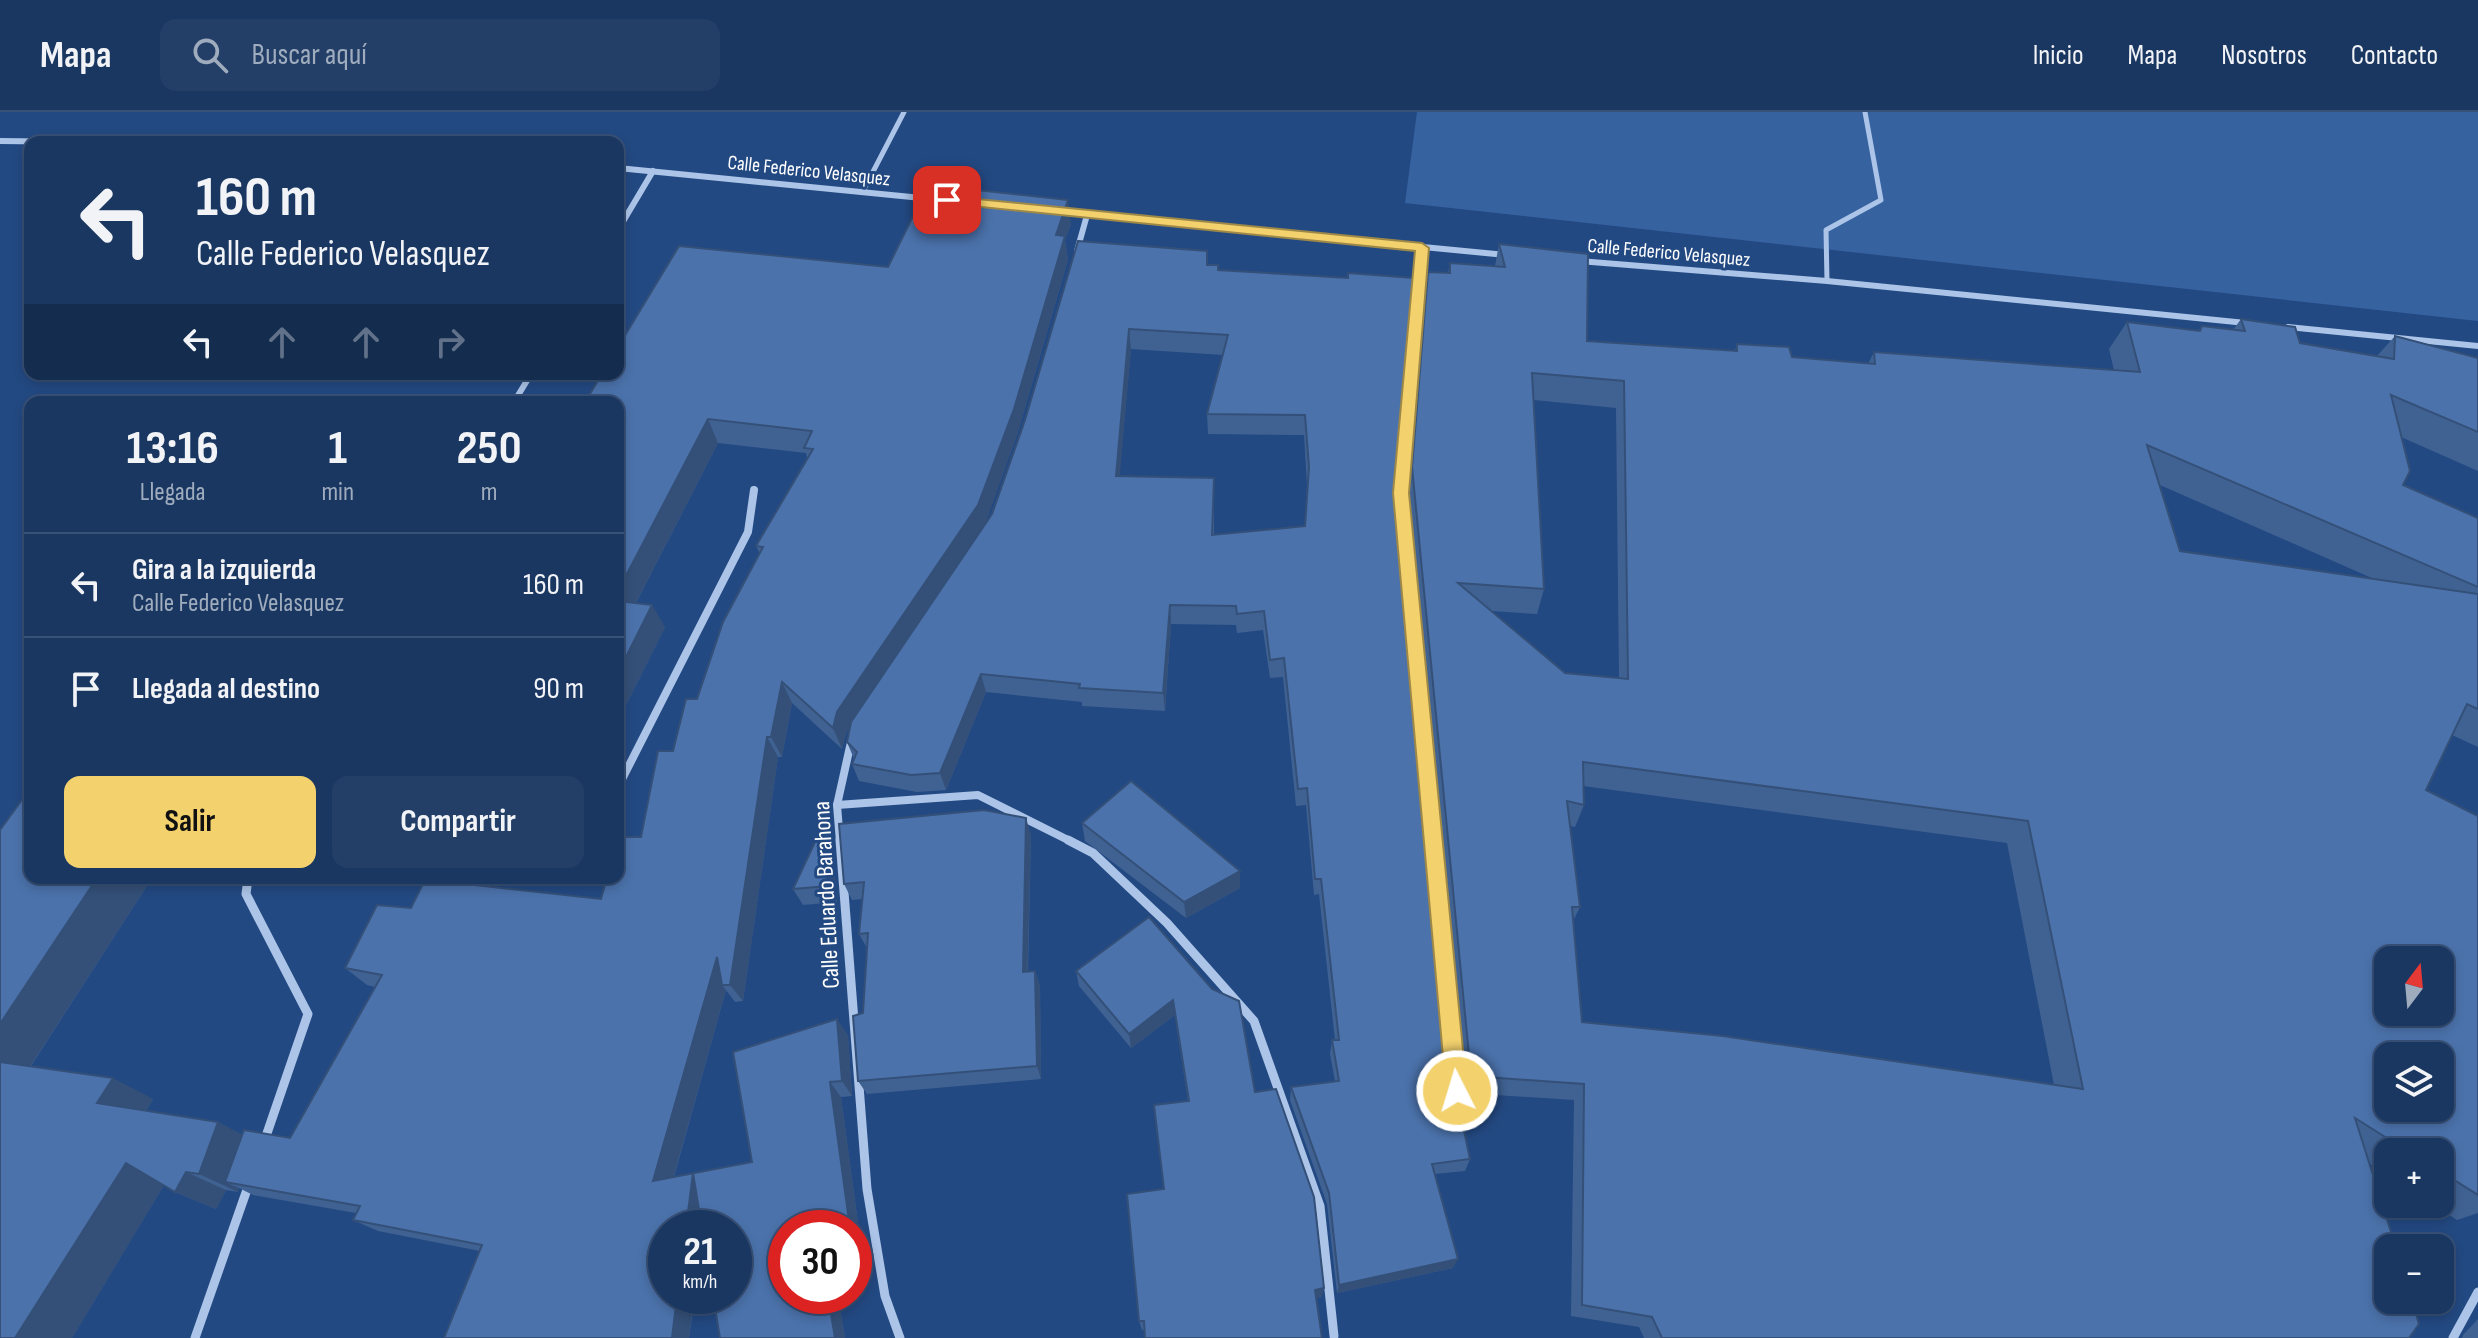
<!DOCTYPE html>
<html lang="es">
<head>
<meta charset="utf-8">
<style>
	body { margin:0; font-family:"Sofia Sans Condensed",sans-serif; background:#233f68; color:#f1f3f6; height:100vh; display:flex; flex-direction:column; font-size:30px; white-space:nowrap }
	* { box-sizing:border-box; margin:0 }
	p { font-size:26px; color:#9facbe }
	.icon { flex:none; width:44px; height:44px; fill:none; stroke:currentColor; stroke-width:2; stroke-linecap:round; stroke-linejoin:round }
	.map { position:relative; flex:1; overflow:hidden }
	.drawer { position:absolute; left:24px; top:284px; width:600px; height:488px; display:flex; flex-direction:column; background:#1a3762; border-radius:16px; box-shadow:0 4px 12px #0003,0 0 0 2px #385177 }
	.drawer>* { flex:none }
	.banner { position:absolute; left:24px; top:24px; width:600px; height:244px; border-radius:16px; box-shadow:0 4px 12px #0003,0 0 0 2px #385177; background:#1a3762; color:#f1f3f6; overflow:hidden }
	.needle { width:52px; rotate:16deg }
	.buttons { position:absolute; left:2374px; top:834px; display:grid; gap:16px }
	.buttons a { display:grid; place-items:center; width:80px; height:80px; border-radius:16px; background:#1a3762; box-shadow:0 4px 12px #0003,0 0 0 2px #385177; font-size:40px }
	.speed { position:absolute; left:648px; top:1098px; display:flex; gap:16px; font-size:40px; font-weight:700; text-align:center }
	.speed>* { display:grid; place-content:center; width:104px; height:104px; border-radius:50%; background:#1a3762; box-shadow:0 4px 12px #0003,0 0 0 2px #385177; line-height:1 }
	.speed small { font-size:20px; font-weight:400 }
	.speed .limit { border:12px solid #d22; background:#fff; color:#111 }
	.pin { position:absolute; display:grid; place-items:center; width:68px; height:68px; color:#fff; margin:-34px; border-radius:16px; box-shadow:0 4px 12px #0006 }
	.me { position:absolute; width:88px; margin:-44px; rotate:355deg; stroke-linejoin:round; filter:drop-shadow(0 0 6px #0008) }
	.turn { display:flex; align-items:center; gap:28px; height:168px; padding:0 40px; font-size:36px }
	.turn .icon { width:104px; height:104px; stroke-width:2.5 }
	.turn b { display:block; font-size:56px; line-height:68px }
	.lanes { display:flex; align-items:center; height:76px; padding:0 40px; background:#0003; justify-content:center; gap:40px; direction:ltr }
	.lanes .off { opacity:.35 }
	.eta { display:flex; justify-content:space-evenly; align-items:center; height:136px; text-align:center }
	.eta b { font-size:48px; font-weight:700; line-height:56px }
	.primary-button { display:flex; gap:16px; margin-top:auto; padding:16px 40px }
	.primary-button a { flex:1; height:92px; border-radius:16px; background:#f3d26e; color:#111; font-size:32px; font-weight:700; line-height:92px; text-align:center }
	.primary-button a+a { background:#233f68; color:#f1f3f6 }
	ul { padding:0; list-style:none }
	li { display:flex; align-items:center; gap:24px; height:104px; padding:0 40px; border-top:2px solid #385177 }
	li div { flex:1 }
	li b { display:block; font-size:30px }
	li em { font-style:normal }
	header { display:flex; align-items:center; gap:48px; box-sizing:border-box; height:112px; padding:0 40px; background:#1a3762; border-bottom:2px solid #385177 }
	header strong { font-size:38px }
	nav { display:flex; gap:44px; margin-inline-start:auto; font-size:28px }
	.search { width:560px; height:72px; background:#233f68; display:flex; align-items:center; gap:20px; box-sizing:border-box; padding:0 28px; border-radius:16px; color:#9facbe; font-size:30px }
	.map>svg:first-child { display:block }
	.green { fill:#3762a0 }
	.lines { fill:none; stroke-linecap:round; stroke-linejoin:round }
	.service { stroke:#abc4e8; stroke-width:5 }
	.minor-far2 { stroke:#abc4e8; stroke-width:6 }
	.minor-far1 { stroke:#abc4e8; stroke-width:8 }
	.minor { stroke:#abc4e8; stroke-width:9 }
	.wall { fill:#406293; fill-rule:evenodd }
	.shaded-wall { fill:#345078 }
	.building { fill:#4b72ab; stroke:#345078; stroke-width:2; fill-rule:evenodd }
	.route { fill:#f3d26e; stroke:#9e8848; stroke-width:2 }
	.labels { text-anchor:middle; stroke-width:6; stroke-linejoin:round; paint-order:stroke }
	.far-street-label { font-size:20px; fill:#fff; stroke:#234982 }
	.street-label { font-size:24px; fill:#fff; stroke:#234982 }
</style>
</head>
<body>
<header>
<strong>Mapa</strong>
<div class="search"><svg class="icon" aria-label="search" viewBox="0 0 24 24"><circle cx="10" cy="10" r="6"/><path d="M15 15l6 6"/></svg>Buscar aquí</div>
<nav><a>Inicio</a><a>Mapa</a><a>Nosotros</a><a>Contacto</a></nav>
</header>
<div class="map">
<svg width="2478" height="1226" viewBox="0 0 2478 1226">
	<rect width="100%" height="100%" fill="#234982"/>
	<path class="green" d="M1417,0H2478V209L1405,91Z"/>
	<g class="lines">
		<g class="service">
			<path d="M863,79L904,0"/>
			<path d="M1827,169L1826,118L1881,88L1865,0"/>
		</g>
		<g class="minor-far2">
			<path d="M0,29L87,30"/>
			<path d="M618,56L952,89"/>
			<path d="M1061,100L1506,143"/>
			<path d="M618,118L653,59"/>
			<path d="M1077,139L1087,103"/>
			<path d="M1579,149L1827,169L2246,211"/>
			<path d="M2288,215L2478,234"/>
			<path d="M514,290L531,262"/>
			<path d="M1406,328L1422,136"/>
		</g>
		<g class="minor-far1">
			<path d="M1406,326L1401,381L1434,730"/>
			<path d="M618,675L748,420L754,378"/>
			<path d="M837,693L978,683L1072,730"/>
			<path d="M840,730L837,693L851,630"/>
		</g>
		<g class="minor">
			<path d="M840,728L867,1077L885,1184L900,1226"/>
			<path d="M1068,728L1093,741L1167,811L1254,909L1320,1094L1334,1224"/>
			<path d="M1434,728L1457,979"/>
			<path d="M248,766L246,782L308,902L264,1030"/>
			<path d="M195,1226L250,1069"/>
			<path d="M2453,1226L2478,1180"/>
		</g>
	</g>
	<g class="wall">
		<path d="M1071,112L1065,128L1068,148L1018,320L984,414L992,402L1025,308L1207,139L1208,153L1218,158L1397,362L1453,967L1470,1047L1465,1059L1435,1062L1453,1156L1337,1181L1327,1092L1290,988L1291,975L1335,969L1330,942L1332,928H1335L1319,782L1314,783L1306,693L1296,694L1283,565L1270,566L1263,518L1237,521L1236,513L1171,512L1165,599L1082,594V590L986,580L946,678L917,680L859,669L852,652L854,647L847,630L850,615L846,621L842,637L792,591L782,645H778L743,889L735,890L726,878L674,1065L752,1050L848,923L852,984L841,985L863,1148L854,1151V1116L786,1184H838L845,1226H858H720L734,1116H666V1184H695L689,1226H444L480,1139L378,1119L353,1108L356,1101L253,1083L239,1076L238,1080L226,1078L216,1097L175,1080L164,1073L72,1226H0L30,766H152L31,954L153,987L146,999L218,1010L242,1023L290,1026L375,875L367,873L345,856L411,796L492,775L601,787L641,725L673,639L760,442L756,434L807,346L806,341L718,331L636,491L665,515L618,609V290L888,155ZM1131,237L1223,243L1207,302L1208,322L1304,323L1307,373L1305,414L1214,423V366L1119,364Z"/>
		<path d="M1499,132L1587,229L1735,239L1737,232L1792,245L1868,252L1874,240L2114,258L2109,237L2127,210L2198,219L2202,214L2233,218L2241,207L2300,231L2377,244L2395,224L2478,246V359L2401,325L2403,373L2478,406V635L2452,623L2426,678L2478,704V1101L2457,1108L2432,1092H2440V1040H2388V1064L2370,1052L2409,1226H1644L1639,1215L1571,1204L1574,988L1464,981L1408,381L1424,187L1428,160L1448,161L1450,151L1495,154ZM1534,288L1616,296L1619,566L1565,561L1491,499L1537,502L1544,477ZM2160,373L2374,467L2180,439ZM1583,674L2007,731L2054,973L1582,910L1573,809L1580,795L1570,714L1575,715L1584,693Z"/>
		<path d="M1082,711L1240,776L1186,806L1085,729Z"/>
		<path d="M1031,723L1028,860L1035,859L1040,874L1041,967L867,982L858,969L867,836L859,822L862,787L852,788L844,772Z"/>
		<path d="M832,730L837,790L803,793L793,777Z"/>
		<path d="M1149,805L1255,980L1322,1185L1142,1218L1139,1209L1164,1077L1188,989L1175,903L1131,936L1079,874L1076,859Z"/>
		<path d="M2478,1207V1226H2462L2463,1223Z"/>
	</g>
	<g class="shaded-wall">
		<path d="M1068,88L1071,112L1065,128L1068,148L1018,320L984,416L846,621L842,637L833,616L837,600L1056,123Z"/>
		<path d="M1129,217L1131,237L1118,384L1116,364Z"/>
		<path d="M708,307L718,331L626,510L618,496V479Z"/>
		<path d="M652,493L665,515L618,609V561Z"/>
		<path d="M1170,493L1171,512L1165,599L1163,581Z"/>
		<path d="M981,562L986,580L946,678L940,661Z"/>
		<path d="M782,570L792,591L782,645L771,625Z"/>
		<path d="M767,625L778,645L743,889L730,873Z"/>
		<path d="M1026,706L1031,723L1027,875L1023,860Z"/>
		<path d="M823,713L832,730L837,790L828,774Z"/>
		<path d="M1240,759V776L1186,806L1184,790Z"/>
		<path d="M97,766H152L22,967L0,957V912Z"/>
		<path d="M468,766H496L484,790L465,772Z"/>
		<path d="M717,845L722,873L726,878L669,1081L653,1069Z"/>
		<path d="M1035,859L1040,874L1041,967L1037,954Z"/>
		<path d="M1173,888L1175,903L1131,936L1129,922Z"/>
		<path d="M837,907L848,923L852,984L842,969Z"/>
		<path d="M113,966L153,987L139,1010L97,991Z"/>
		<path d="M830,970L841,985L863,1148L854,1151V1116H850Z"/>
		<path d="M218,1010L256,1030L225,1070L239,1076L238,1080L199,1062Z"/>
		<path d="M126,1051L167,1068L72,1226H15Z"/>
		<path d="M186,1060L226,1078L216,1097L175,1080Z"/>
		<path d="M693,1061L703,1116H686Z"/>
		<path d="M1458,1147L1453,1156L1337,1181L1339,1173Z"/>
		<path d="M1324,1176L1322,1185L1313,1187L1315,1178Z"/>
		<path d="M677,1184H694L689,1226H672Z"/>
		<path d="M828,1184H838L845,1226H835Z"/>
	</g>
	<g class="building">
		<path d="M949,75L1068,88L1056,123L1065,124L1014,297L978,393L837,600L833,616L782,570L771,625H767L730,873H722L717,845L653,1069L752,1050L733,940L837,907L842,969L830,970L850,1116H786V1184H828L835,1226H720L713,1184H734V1116H702L693,1061L686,1116H666V1184H677L672,1226H444L482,1133L353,1108L360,1094L225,1070L244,1018L290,1026L382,863L345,856L377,793L411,796L426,766H468L465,772L601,787L607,766H618V732L620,725H641L658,639H673L686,587H697L723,510L763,435L756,434L813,337L804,336L812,319L708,307L618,479V290H585L602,262H618V235L679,134L888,155L919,92L940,94Z"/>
		<path d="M1078,129L1207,139V153H1218V158L1348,166V161L1414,166L1397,362L1453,967L1470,1047L1432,1052L1458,1147L1339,1173L1329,1081L1291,975L1339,969L1332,928H1339L1321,767H1315L1307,676L1298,677L1284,546L1270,548L1264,499L1237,502L1236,494L1170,493L1163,581L1079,576L1080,572L981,562L940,661L911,663L852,652L857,640L847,630L851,610L992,402L1025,308ZM1129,217L1228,223L1207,302L1305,303L1309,355L1305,414L1212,423L1214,366L1116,364Z"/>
		<path d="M1499,132L1588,142L1587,229L1737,239V232L1789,235L1792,245L1875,252L1874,240L2140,260L2127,210L2200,219L2202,214L2245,219L2241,207L2295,215L2300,231L2394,247L2395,224L2478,246V320L2391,283L2410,359L2403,373L2478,406V475L2147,333L2180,439L2478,482V597L2467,592L2426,678L2478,704V1083L2440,1059V1040H2409L2355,1006L2396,1136H2388V1188H2412L2419,1212L2409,1226H1662L1652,1205L1582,1193L1584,972L1471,964L1412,355L1428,160L1450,161V151L1505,155ZM1532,261L1624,269L1628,567L1565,561L1458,471L1544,477ZM1583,650L2028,709L2083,977L1723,924L1582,910L1572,795H1580L1567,689L1584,693ZM2388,848H2440V900H2388ZM2388,944H2440V996H2388Z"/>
		<path d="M618,489L652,493L618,561Z"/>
		<path d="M1131,669L1240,759L1184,790L1082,711Z"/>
		<path d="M30,677V766H97L0,912V718Z"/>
		<path d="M984,698L1026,706L1023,860L1035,859L1037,954L858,969L853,904L863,901L868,821L859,822L864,770L844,772L839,712Z"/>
		<path d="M823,713L828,774L793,777Z"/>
		<path d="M1149,805L1212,877L1239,889L1255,980L1276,977L1314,1085L1324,1176L1315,1178L1322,1226H1145L1144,1209H1139L1127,1082L1164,1077L1154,993L1189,989L1173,888L1129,922L1076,859Z"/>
		<path d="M0,950L113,966L97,991L218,1010L199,1062L186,1060L175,1080L126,1051L15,1226H0Z"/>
	</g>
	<path class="route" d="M947,84L1422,131L1429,136L1409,381L1467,979L1464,986L1457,990L1449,986L1446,979L1393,381L1415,139L942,91L940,88Z"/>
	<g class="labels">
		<g class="far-street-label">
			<text transform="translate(809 58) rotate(6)" y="7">Calle Federico Velasquez</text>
			<text transform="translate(1669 140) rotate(5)" y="7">Calle Federico Velasquez</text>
		</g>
		<g class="street-label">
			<text transform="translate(826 783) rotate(-93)" y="8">Calle Eduardo Barahona</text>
		</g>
	</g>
</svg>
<div class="buttons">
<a><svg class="needle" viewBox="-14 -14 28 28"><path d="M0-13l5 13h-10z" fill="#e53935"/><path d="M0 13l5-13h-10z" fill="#9facbe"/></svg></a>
<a><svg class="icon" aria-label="layers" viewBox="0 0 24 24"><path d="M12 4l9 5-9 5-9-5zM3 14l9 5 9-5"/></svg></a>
<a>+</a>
<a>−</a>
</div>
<div class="speed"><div>21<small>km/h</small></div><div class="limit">30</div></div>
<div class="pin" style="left:947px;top:88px;background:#d93025"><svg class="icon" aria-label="arrive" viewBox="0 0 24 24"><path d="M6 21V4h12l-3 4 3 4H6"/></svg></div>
<svg class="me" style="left:1457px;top:979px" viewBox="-20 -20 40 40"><circle r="17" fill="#f3d26e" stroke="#fff" stroke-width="3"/><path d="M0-11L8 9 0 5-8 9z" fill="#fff"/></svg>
<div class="banner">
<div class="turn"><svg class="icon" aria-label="left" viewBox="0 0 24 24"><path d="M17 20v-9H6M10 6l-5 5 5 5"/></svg><div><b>160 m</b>Calle Federico Velasquez</div></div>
<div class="lanes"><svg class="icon" aria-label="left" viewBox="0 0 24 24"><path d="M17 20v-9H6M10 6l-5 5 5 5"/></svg><svg class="icon off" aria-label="ahead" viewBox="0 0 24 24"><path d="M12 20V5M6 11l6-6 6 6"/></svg><svg class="icon off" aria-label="ahead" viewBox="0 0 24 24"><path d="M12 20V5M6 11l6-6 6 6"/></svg><svg class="icon off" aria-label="right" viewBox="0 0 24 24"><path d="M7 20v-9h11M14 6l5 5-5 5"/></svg></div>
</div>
<section class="drawer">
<div class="eta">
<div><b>13:16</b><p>Llegada</p></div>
<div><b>1</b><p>min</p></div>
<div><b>250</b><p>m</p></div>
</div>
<ul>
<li><svg class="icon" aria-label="left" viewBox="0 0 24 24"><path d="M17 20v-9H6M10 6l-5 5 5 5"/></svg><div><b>Gira a la izquierda</b><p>Calle Federico Velasquez</p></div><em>160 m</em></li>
<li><svg class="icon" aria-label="arrive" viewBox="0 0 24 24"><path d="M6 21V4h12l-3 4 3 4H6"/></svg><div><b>Llegada al destino</b></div><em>90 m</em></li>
</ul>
<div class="primary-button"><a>Salir</a><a>Compartir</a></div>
</section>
</div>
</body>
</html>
